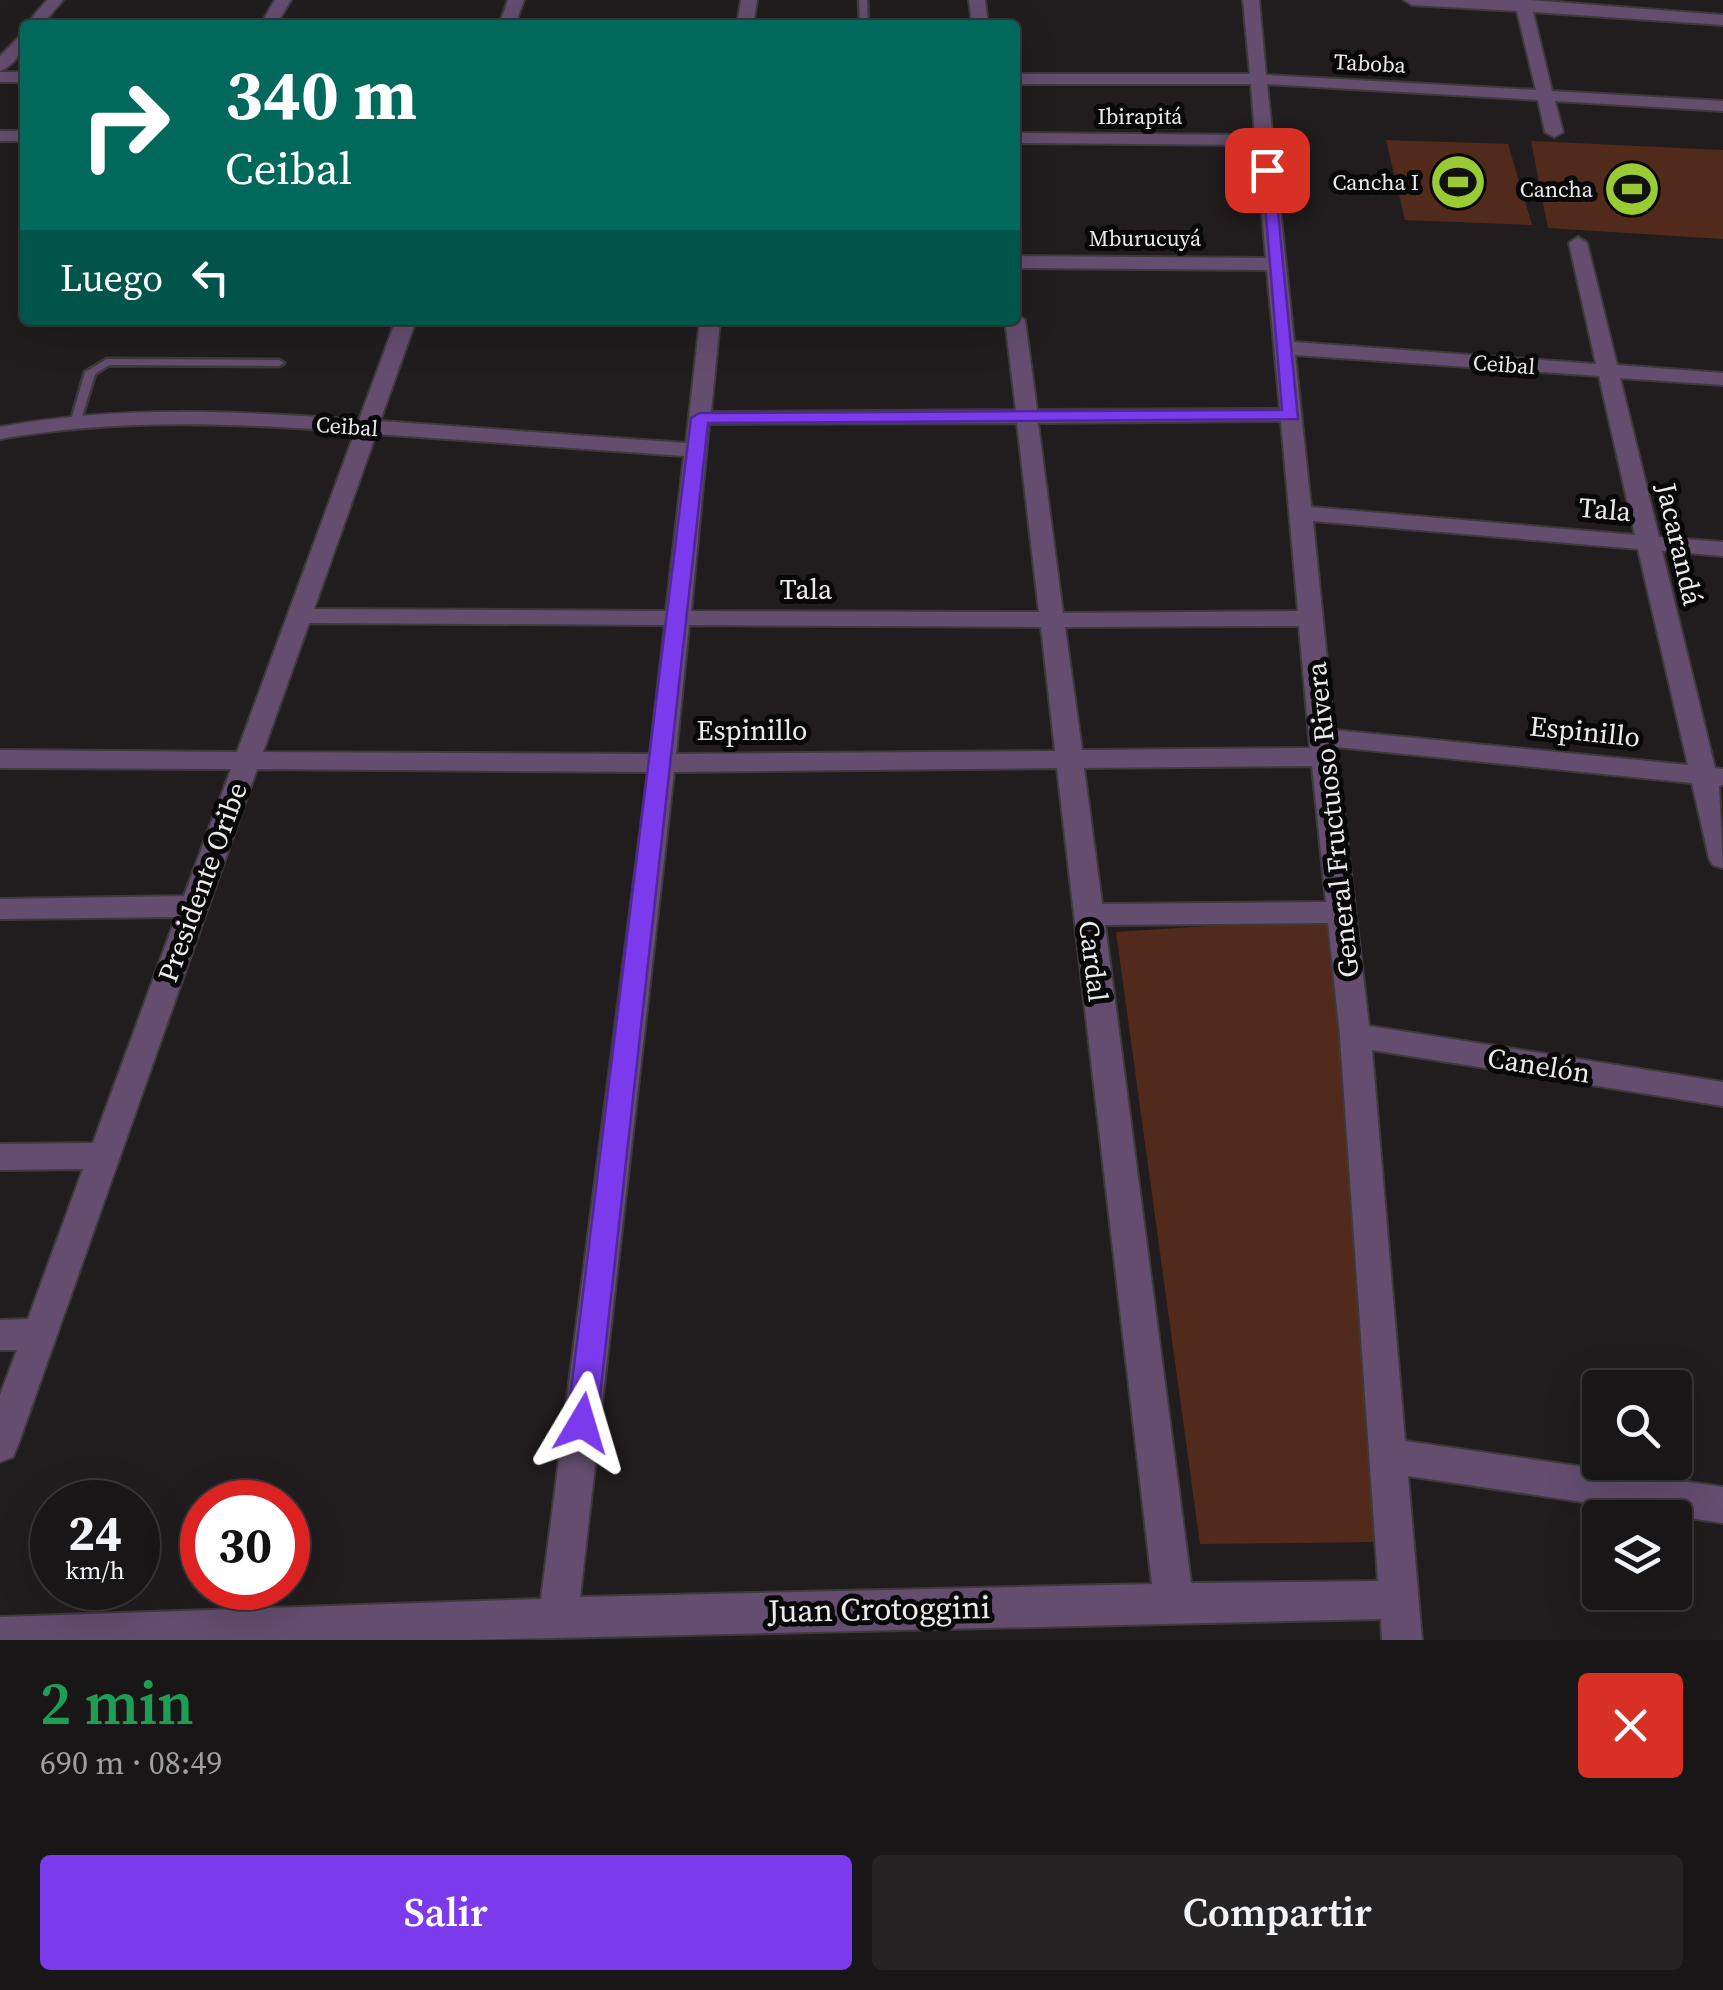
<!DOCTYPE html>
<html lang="es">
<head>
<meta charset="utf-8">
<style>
	body { margin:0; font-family:"Source Serif 4",serif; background:#262324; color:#f1f3f6; height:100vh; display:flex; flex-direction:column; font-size:38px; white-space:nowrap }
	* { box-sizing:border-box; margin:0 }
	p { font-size:32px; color:#9f9fa1 }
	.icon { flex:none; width:55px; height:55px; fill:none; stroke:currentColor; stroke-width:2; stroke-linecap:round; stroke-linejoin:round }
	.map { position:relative; height:1640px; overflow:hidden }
	.panel { display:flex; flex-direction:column; background:#191617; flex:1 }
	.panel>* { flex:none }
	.top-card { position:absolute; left:20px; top:20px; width:1000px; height:305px; border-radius:10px; box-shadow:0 10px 40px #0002,0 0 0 2px #373536; background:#00695c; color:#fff; overflow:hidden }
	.fabs { position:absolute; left:1582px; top:1370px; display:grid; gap:20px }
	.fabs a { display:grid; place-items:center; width:110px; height:110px; border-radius:10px; background:#191617; box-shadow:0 10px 40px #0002,0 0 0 2px #373536; font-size:50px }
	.speed { position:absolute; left:30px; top:1480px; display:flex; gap:20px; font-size:50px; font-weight:700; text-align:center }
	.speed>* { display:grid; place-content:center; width:130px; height:130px; border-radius:50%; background:#191617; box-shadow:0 10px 40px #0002,0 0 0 2px #373536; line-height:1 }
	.speed small { font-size:25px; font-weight:400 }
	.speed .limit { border:15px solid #d22; background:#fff; color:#111 }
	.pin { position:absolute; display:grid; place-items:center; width:85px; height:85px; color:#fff; margin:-42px; border-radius:20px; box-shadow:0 5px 15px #0006 }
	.me { position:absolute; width:110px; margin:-55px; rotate:7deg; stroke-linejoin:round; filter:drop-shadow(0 0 8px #0008) }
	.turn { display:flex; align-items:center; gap:35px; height:210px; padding:0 40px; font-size:45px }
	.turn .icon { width:130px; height:130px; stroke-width:2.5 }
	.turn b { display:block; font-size:70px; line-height:85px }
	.then { display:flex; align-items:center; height:95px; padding:0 40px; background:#0003; gap:20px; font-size:38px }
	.round { display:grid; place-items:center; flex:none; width:105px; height:105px; border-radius:10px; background:#262324 }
	.head { display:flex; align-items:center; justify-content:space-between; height:170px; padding:0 40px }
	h1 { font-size:60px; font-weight:600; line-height:75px; color:#1e9e55 }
	.action { display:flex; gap:20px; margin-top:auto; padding:20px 40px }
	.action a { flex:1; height:115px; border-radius:10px; background:#7c3aed; color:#fff; font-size:40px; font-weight:600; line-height:115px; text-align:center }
	.action a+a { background:#262324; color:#f1f3f6 }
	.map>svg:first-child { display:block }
	.green { fill:#512a1c }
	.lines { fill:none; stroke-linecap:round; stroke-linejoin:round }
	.service-casing { stroke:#3d3a3c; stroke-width:5 }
	.minor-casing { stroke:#3d3a3c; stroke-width:4 }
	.service { fill:#644d6f; fill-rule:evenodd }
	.minor { fill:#644d6f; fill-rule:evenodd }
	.route { fill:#7c3aed; stroke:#51269a; stroke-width:2.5 }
	.labels { text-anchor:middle; stroke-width:10; stroke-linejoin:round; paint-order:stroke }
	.far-street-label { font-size:22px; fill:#eceaeb; stroke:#090809 }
	.far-poi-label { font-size:22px; fill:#eceaeb; stroke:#090809; text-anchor:end }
	.street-label { font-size:28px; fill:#eceaeb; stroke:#090809 }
	.near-street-label { font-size:32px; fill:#eceaeb; stroke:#090809 }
</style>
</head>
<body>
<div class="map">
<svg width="1723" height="1640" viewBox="0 0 1723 1640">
	<rect width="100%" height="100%" fill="#211d1f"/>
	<g class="green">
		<path d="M1386,140L1508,144L1532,225L1405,220Z"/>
		<path d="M1531,141L1723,150V239L1548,228Z"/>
		<path d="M1330,918L1377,1542L1200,1544L1116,932Z"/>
	</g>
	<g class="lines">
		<g class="service-casing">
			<g id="service">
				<path d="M859,0H867L868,25H860Z"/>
				<path d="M107,359L279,360L284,363L279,366L109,365L95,374L81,420L76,423L72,422L71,420L85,372Z"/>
			</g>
		</g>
		<g class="minor-casing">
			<g id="minor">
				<path d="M47,0H63L42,25H26Z"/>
				<path d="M275,0H291L276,25H260Z"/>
				<path d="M508,0H524L515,25H499Z"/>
				<path d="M741,0H757L753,25H737Z"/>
				<path d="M969,0H985L988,25H972Z"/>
				<path d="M1243,0H1259L1266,75L1536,90L1517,11L1412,5L1404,0H1530L1723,15V25L1533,12L1552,91L1723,101V111L1555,101L1563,132L1554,137L1545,132L1538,100L1267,84L1294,342L1596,364L1569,243L1578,237L1587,243L1617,365L1723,373V385L1620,378L1659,537L1723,542V556L1662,551L1715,768L1723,769V785L1719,786L1723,868L1713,865L1709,858L1692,783L1336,747L1369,1026L1723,1082V1106L1372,1050L1405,1441L1723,1487V1523L1408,1476L1422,1640H1382L1381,1619L467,1640H0V1617L541,1599L648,772L257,769L18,1445L13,1457L0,1462V1395L17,1350H0V1320L28,1319L83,1169L0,1170V1144L93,1143L176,917L0,919V899L184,896L231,769L0,768V750L237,752L355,432C235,423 118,418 0,439V427C120,405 239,411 359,420L396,320H416L380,421L686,443L700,320H720L711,412L1016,410L1005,320H1015V314L1025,320L1037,410L1280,409L1267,270L1015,268V256L1266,258L1256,145L1015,143V133L1255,135L1251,84H1015V74H1250ZM1295,355L1599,376L1635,535L1311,507ZM1281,421L1298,611L1063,613L1038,423ZM1017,423L1039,612L691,611L709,424ZM376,434L684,456L666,611L314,609ZM1313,521L1638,549L1688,765L1334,730ZM309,623L665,625L650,754L263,752ZM689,625L1041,627L1055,751L676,754ZM1299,626L1310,748L1082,750L1065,627ZM1312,766L1326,902L1102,904L1084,768ZM1057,768L1152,1584L580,1597L674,772ZM1328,923L1340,1036L1378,1581L1191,1583L1105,925Z"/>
				<path d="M25,31C25,48 16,65 0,71V56Z"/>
				<rect x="0" y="72" width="25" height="10"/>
				<rect x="0" y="131" width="25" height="10"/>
			</g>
		</g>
		<use href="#service" class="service"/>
		<use href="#minor" class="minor"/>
	</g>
	<path class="route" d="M1262,167L1274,170L1298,419L708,423L597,1423L592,1433L582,1437L571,1433L567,1423L691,418L700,413L1282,410Z"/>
	<defs>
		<g id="stadium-disc" transform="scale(2.875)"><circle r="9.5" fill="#9acb34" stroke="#090809"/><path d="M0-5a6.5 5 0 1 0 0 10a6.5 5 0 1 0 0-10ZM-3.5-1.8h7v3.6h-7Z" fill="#111"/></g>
	</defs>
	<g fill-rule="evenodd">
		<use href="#stadium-disc" x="1458" y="182"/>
		<use href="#stadium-disc" x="1632" y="189"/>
	</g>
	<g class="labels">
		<g class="far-street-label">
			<text transform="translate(1370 63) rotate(3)" y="8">Taboba</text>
			<text x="1140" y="124">Ibirapitá</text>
			<text x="1145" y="246">Mburucuyá</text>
			<text transform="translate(1504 364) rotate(4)" y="8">Ceibal</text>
			<text transform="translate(347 426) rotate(4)" y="8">Ceibal</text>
		</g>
		<g class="far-poi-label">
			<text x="1419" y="190">Cancha I</text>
			<text x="1593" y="197">Cancha</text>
		</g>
		<g class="street-label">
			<text transform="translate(1605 509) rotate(5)" y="10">Tala</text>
			<text transform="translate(1680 544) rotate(77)" y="10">Jacarandá</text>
			<text x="806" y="599">Tala</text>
			<text x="752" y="740">Espinillo</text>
			<text transform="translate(1585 731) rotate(6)" y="10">Espinillo</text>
			<text transform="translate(1332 820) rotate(-96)" y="10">General Fructuoso Rivera</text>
			<text transform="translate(202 882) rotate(-70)" y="10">Presidente Oribe</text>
			<text transform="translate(1094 961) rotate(83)" y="10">Cardal</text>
			<text transform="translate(1539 1065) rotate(9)" y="10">Canelón</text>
		</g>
		<g class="near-street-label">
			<text transform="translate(879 1609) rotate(-1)" y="11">Juan Crotoggini</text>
		</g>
	</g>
</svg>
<div class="fabs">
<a><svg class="icon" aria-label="search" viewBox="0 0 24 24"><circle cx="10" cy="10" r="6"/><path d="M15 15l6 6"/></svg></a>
<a><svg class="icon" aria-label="layers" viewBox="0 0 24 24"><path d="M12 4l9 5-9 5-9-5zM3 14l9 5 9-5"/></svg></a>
</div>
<div class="speed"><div>24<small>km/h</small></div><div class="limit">30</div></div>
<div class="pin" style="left:1267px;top:170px;background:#d93025"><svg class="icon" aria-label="arrive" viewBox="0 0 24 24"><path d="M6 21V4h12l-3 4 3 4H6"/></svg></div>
<svg class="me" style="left:582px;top:1423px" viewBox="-20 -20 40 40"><path d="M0-17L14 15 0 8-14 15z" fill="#7c3aed" stroke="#fff" stroke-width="4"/></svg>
<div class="top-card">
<div class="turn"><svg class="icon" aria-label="right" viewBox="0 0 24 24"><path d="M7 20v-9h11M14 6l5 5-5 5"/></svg><div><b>340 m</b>Ceibal</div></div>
<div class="then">Luego<svg class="icon" aria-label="left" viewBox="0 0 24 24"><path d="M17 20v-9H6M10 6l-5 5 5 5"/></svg></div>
</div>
</div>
<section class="panel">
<div class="head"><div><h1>2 min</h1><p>690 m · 08:49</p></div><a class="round" style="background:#d93025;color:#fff"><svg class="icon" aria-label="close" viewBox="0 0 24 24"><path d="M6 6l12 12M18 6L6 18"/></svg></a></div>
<div class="action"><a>Salir</a><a>Compartir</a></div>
</section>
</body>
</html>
